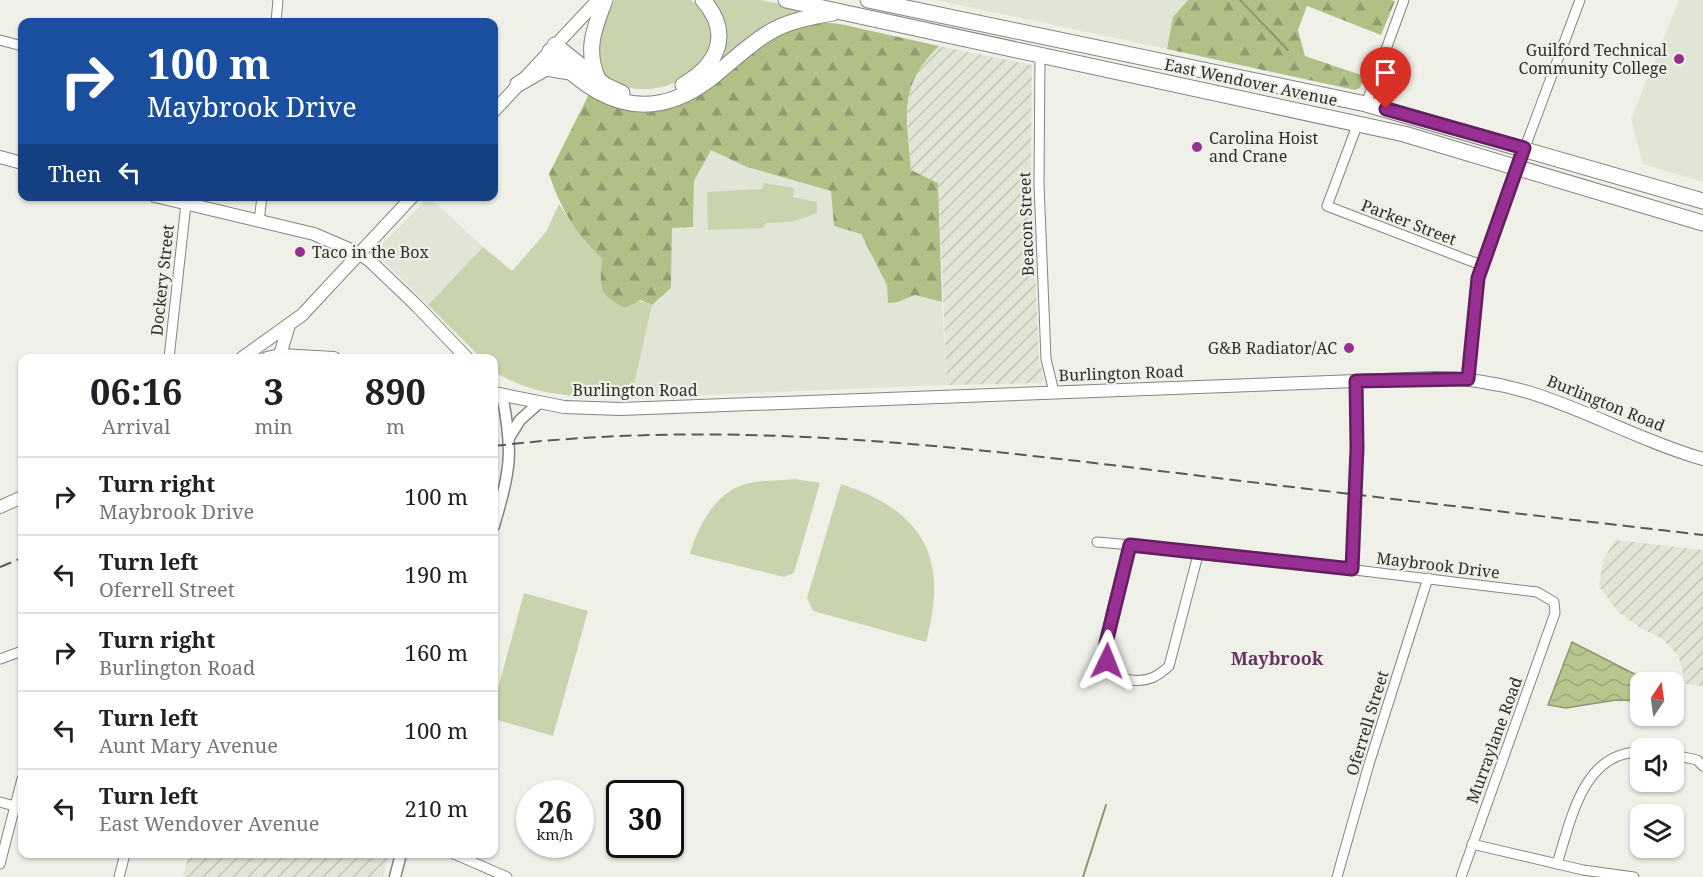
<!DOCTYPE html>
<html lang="en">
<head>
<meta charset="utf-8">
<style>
	body { margin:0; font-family:"Noto Serif",serif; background:#f2f2f2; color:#202124; height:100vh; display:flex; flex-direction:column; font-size:22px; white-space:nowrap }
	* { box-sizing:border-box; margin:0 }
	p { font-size:20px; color:#757577 }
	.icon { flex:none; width:33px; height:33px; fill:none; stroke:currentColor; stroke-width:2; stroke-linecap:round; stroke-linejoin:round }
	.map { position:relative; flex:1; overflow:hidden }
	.details { position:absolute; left:18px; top:354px; width:480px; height:504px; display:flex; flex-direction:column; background:#fff; border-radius:12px; box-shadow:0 2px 4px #0004 }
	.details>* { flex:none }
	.banner { position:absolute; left:18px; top:18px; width:480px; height:183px; border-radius:12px; box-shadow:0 2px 4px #0004; background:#1a4fa0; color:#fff; overflow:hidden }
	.needle { width:39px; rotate:13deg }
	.buttons { position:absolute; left:1630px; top:672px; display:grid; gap:12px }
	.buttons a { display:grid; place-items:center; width:54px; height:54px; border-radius:12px; background:#fff; box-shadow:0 2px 4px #0004; font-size:30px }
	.speed { position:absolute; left:516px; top:780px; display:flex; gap:12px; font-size:30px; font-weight:700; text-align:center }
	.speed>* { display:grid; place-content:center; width:78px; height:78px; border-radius:50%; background:#fff; box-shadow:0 2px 4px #0004; line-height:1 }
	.speed small { font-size:15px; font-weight:400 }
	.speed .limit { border:3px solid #111; border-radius:9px; background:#fff; color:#111 }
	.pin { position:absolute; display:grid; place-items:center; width:51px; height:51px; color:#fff; margin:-62px -26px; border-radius:50% 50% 50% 0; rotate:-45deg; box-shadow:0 0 6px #0007 }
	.pin .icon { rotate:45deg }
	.me { position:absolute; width:66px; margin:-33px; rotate:2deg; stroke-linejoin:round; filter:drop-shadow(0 0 4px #0008) }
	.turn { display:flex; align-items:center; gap:21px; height:126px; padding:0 30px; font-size:27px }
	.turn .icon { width:78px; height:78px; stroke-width:2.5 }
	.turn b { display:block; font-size:42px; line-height:51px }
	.then { display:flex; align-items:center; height:57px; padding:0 30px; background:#0003; gap:12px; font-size:22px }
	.eta { display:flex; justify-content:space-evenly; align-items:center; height:102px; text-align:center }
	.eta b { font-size:36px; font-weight:700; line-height:42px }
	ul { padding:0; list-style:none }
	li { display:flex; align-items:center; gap:18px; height:78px; padding:0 30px; border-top:2px solid #e0e0e0 }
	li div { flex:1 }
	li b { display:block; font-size:22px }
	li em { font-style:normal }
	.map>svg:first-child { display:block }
	.built { fill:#e1e5d6 }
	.industrial { fill:url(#industrial-furrows) }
	.green { fill:#c9d3ae }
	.forest { fill:url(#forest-firs) }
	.water { fill:url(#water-waves); stroke:#8d9870; stroke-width:1.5 }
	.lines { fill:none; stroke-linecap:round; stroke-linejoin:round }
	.stream { stroke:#8d9870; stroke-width:2 }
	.minor-casing { stroke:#83857e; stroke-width:11 }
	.tertiary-casing { stroke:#83857e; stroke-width:13 }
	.secondary-casing { stroke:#83857e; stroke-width:14 }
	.trunk-casing { stroke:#83857e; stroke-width:17 }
	.minor { stroke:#fff; stroke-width:9 }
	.tertiary { stroke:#fff; stroke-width:10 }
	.secondary { stroke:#fff; stroke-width:12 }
	.trunk { stroke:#fff; stroke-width:15 }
	.rail { stroke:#585a55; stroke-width:2; stroke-dasharray:12 6; stroke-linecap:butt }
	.route-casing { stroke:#631f5f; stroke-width:15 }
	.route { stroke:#982f92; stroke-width:10 }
	.poi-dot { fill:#982f92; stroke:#eff1e9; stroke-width:2 }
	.labels { text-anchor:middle; stroke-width:4.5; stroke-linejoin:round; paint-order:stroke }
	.poi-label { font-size:16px; fill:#2d2e2b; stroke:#eff1e9; text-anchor:end }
	.street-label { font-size:16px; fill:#2d2e2b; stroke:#eff1e9 }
	.neighbourhood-label { font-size:18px; font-weight:bold; fill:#663262; stroke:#eff1e9 }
</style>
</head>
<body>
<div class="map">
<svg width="1703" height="877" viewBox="0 0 1703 877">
	<defs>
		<pattern id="industrial-furrows" width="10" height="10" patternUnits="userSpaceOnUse" patternTransform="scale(1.5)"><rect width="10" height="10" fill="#e1e5d6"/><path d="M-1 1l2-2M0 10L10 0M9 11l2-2" fill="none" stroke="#c1c5b8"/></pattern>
		<pattern id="forest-firs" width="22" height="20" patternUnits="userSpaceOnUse" patternTransform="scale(1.5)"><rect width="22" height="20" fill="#b1c087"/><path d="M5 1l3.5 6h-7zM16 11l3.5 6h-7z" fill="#909c6f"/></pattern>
		<pattern id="water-waves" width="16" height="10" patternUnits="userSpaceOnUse" patternTransform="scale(1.5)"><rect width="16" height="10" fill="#b6c68d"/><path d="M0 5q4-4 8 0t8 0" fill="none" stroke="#9daa7a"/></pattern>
	</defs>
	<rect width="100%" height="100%" fill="#eff1e9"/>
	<g class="built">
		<path d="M936,0H1188L1173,17L1167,49Z"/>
		<path d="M1679,0H1703V182L1643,164L1631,119Z"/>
		<path d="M711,149L747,167L831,191L834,226L861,234L898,302L915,295L942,302L947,385L631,398L652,305L671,288L672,228L693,226L694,181Z"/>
		<path d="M429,197L483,247L428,305L376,254L377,249Z"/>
	</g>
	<g class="industrial">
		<path d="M939,46L1032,65L1031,173L1039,359L1044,379L1041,383L947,385L938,183L911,171L907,110L911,82L921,63Z"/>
		<path d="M1615,540L1703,550V686L1686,684L1678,655L1661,638L1639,627L1618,612L1599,586L1603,561Z"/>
		<path d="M189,854H389L383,877H183Z"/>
	</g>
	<g class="green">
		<path d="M615,0H691L700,6L714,26L710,54C700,63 689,76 676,82C652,94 614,92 598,67L599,31Z"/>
		<path d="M710,0H761L808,10L712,71L720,57Z"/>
		<path d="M764,183L794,188L793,197L817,202V213L792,222L766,223L763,228L708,230L707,192L762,189Z"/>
		<path d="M559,204L586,243L602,259L601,288L652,305L631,398C584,397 534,398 494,371V358H481L428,305L483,247L512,271L546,232Z"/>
		<path d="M794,479L820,483L794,573L784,577L690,554C697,528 714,495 742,485C758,480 778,481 794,479Z"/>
		<path d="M841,484C924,511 949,558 926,642L813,611L807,598Z"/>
		<path d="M524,593L588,611L553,736L494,719V703Z"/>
	</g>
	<g class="forest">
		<path d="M1188,0H1391L1395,1L1381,35L1307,6L1298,30L1305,56L1364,76L1360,88L1355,90L1167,49L1173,17Z"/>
		<path d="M818,22L840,24L939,46C897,86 907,117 911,170L938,183L942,302L915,295L898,302L888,303L887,285L861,234L834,226L831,191L747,167L711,150L694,181L693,227L672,228L671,288L652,305L640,300L625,308C597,293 600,289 602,259C576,235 560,207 549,174L589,94C676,149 713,67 778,34C790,28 805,26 818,22Z"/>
	</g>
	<path class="water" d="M1572,642L1650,682H1641V701L1616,700L1566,708L1548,705Z"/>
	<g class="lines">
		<g class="stream">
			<path d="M1240,0L1288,50"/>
			<path d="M1083,877L1106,805"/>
		</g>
		<g class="minor-casing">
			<g id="minor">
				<path d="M276,22L278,0"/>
				<path d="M0,40L22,46"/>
				<path d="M1040,55L1039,184L1046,359L1054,392"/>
				<path d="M1366,104L1404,0"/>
				<path d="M1358,123L1327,206L1481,265"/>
				<path d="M259,222L262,196"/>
				<path d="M169,358L186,204"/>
				<path d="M1468,379L1475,291L1481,265L1580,0"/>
				<path d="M1097,542L1199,551L1537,592L1554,602L1555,613L1461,877"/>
				<path d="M1130,545C1123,571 1101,636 1107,660C1110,669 1121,679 1131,680C1148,682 1157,677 1169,666L1199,551"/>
				<path d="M1352,569L1357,448L1356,381"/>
				<path d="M0,659L22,651"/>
				<path d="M1674,755L1697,760L1703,766"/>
				<path d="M0,802L22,808"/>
				<path d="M1472,844L1583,870L1634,877"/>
				<path d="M454,854L507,877"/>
				<path d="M0,864L22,779"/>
				<path d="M1557,864C1571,820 1583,751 1641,752"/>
				<path d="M119,877L125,854"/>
				<path d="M1337,877L1369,764L1428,578"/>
			</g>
		</g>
		<g class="tertiary-casing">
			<g id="tertiary">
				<path d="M510,436L520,420L539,403"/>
				<path d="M494,526C510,470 514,453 502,395"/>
				<path d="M395,877L401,854"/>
			</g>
		</g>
		<g class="secondary-casing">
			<g id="secondary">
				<path d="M494,111L598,0"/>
				<path d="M0,157L22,163"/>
				<path d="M155,196L314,234L358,253L369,260L416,305L467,358"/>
				<path d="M280,355L289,325"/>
				<path d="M242,358L302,315L413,196"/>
				<path d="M267,358L280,355L334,358"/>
				<path d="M494,393L564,407L621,409L1435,378C1541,378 1607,431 1703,459"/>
				<path d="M0,507L22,497"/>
			</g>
		</g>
		<g class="trunk-casing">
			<g id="trunk">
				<path d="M786,0L1404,134L1703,223"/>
				<path d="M868,0L1366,104L1703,201"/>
				<path d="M555,45L605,85L622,93"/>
				<path d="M550,51C597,104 649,125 710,79C729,64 747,46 768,33C788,21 810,17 833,13"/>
				<path d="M598,79C585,50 594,29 605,0"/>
				<path d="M518,84L546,68L570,72"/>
				<path d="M683,85C719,64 732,33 703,0"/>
			</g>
		</g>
		<use href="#minor" class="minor"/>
		<use href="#tertiary" class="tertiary"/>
		<use href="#secondary" class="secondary"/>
		<use href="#trunk" class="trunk"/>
		<g class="rail">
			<path d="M494,446C732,418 957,446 1193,475C1363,496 1533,515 1703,535"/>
			<path d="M0,567L22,558"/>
		</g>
	</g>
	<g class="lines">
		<g class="route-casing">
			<path id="route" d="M1107,661L1106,643L1130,545L1352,569L1357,448L1356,381L1468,379L1478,278L1524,148L1386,109"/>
		</g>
		<use href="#route" class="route"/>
	</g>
	<g class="poi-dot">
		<circle cx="1679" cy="59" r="6"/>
		<circle cx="1197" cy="147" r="6"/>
		<circle cx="300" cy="252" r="6"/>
		<circle cx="1349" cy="348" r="6"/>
	</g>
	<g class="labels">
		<g class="poi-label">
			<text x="1667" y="56">Guilford Technical<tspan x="1667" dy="18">Community College</tspan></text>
			<text x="1209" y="144" text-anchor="start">Carolina Hoist<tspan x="1209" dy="18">and Crane</tspan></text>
			<text x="312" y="258" text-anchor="start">Taco in the Box</text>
			<text x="1337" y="354">G&amp;B Radiator/AC</text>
		</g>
		<g class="street-label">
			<text transform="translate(1251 82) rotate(12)" y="6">East Wendover Avenue</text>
			<text transform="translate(1409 222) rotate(21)" y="6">Parker Street</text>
			<text transform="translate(1026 224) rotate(-92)" y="6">Beacon Street</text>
			<text transform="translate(162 280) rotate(-84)" y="6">Dockery Street</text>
			<text transform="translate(1121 373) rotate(-2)" y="6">Burlington Road</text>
			<text x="635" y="396">Burlington Road</text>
			<text transform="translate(1606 403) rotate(22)" y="6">Burlington Road</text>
			<text transform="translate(1438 565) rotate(7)" y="6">Maybrook Drive</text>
			<text transform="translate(1367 723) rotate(-73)" y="6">Oferrell Street</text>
			<text transform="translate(1494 740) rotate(-70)" y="6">Murraylane Road</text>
		</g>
		<g class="neighbourhood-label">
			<text x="1277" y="665">Maybrook</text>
		</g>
	</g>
</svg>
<div class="buttons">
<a><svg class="needle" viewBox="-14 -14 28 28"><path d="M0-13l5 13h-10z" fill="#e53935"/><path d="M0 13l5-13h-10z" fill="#757577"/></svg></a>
<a><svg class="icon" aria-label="sound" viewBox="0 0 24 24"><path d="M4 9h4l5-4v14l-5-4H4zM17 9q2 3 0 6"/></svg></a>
<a><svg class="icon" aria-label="layers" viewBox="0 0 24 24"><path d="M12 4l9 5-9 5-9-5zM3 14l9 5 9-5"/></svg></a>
</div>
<div class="speed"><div>26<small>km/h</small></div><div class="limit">30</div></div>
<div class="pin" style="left:1386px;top:109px;background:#d93025"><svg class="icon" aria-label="arrive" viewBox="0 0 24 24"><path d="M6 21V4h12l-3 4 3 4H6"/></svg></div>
<svg class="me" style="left:1107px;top:661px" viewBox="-20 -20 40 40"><path d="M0-17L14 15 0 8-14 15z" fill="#982f92" stroke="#fff" stroke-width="4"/></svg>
<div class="banner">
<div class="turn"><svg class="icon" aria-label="right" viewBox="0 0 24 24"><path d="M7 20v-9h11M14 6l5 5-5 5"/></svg><div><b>100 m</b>Maybrook Drive</div></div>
<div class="then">Then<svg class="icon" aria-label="left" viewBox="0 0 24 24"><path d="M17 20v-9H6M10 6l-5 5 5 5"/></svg></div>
</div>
<section class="details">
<div class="eta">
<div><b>06:16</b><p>Arrival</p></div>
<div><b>3</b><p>min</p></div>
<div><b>890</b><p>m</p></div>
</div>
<ul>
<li><svg class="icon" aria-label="right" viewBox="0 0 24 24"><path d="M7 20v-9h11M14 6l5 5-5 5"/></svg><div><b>Turn right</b><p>Maybrook Drive</p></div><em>100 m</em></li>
<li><svg class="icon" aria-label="left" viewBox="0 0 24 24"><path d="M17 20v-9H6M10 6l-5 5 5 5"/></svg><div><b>Turn left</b><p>Oferrell Street</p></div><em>190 m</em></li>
<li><svg class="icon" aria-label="right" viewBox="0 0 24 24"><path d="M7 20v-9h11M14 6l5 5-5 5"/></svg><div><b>Turn right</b><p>Burlington Road</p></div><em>160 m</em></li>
<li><svg class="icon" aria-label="left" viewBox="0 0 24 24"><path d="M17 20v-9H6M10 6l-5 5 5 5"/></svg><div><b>Turn left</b><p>Aunt Mary Avenue</p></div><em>100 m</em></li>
<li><svg class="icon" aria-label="left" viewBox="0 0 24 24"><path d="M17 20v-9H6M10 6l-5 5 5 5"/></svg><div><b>Turn left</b><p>East Wendover Avenue</p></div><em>210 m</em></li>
</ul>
</section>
</div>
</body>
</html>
